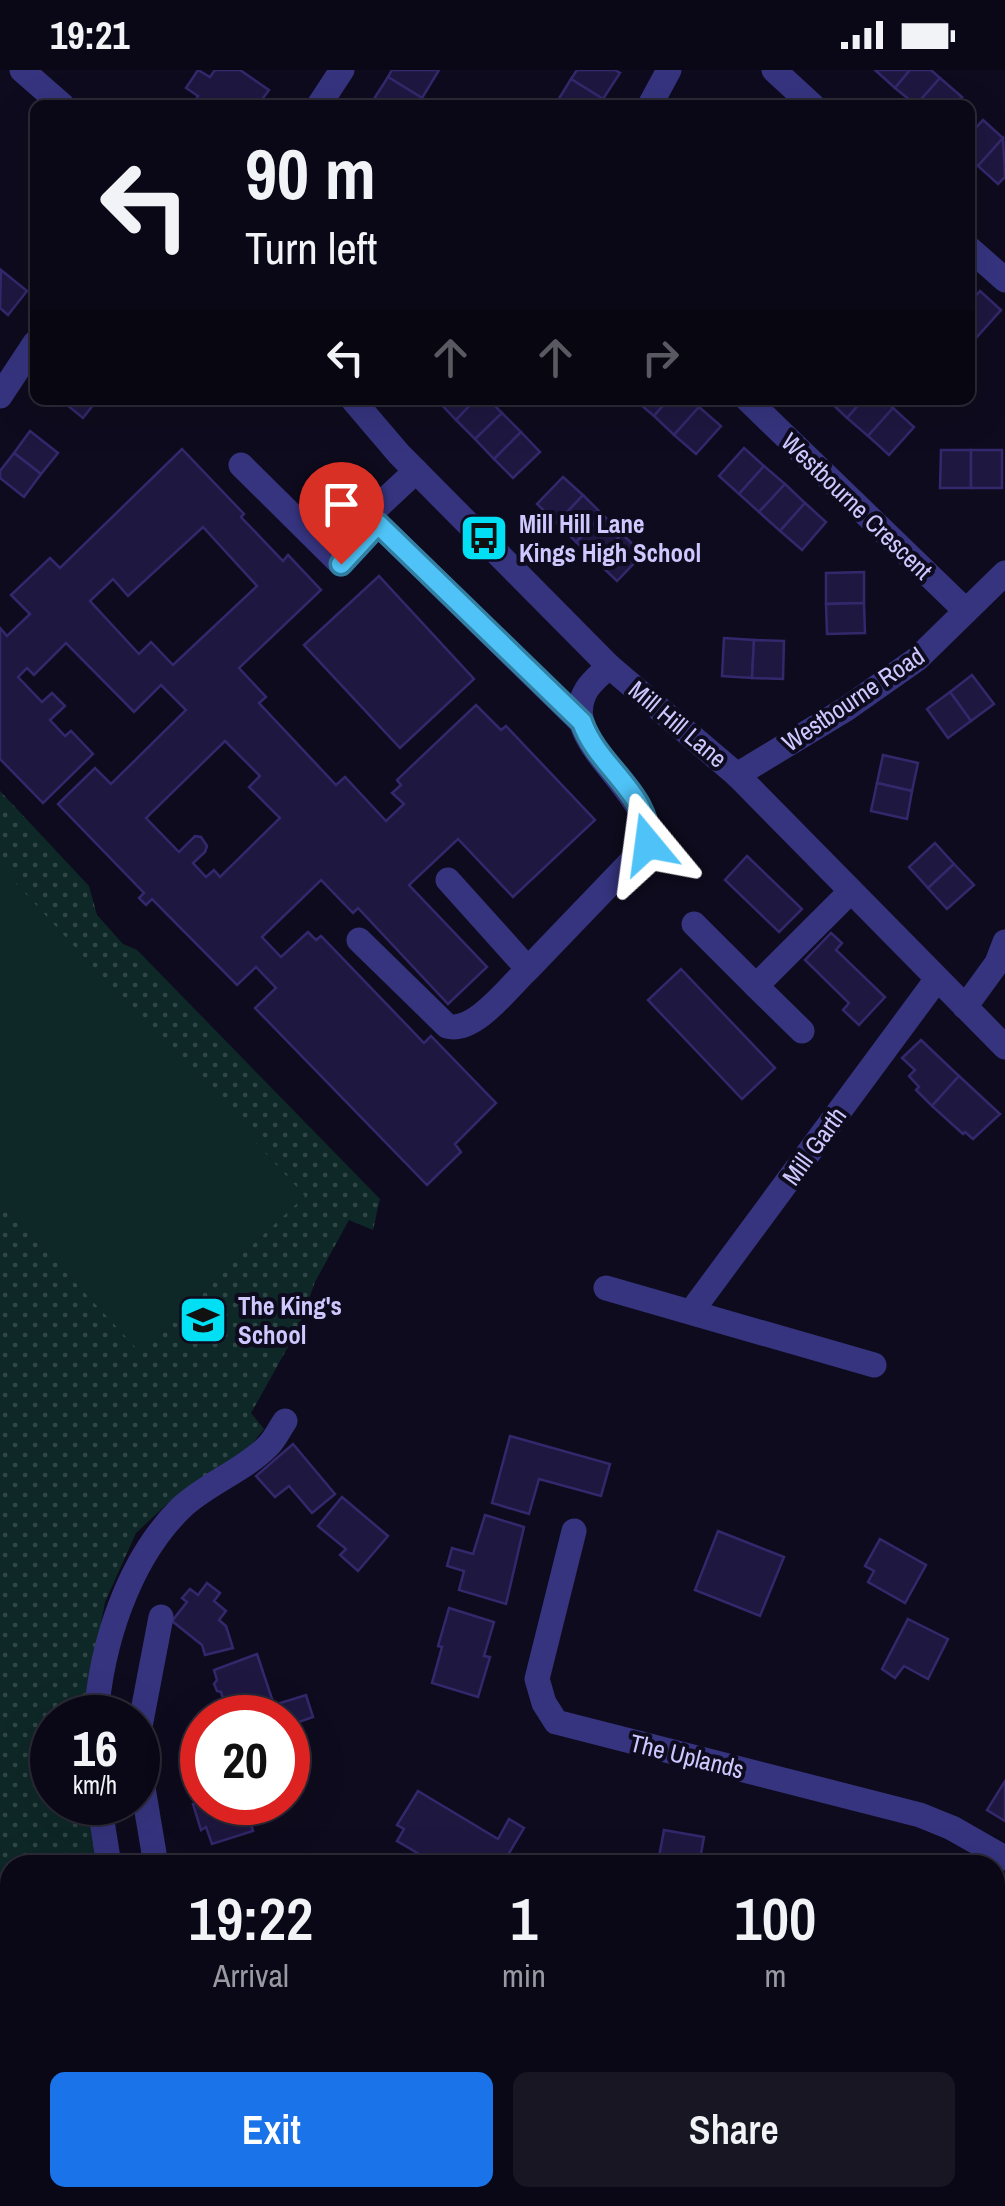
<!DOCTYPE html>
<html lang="en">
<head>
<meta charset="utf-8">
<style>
	body { margin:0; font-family:"Archivo Narrow",sans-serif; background:#181623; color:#f1f3f6; height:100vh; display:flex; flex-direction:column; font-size:38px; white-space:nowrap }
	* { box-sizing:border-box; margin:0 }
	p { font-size:32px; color:#999aa1 }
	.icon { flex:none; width:55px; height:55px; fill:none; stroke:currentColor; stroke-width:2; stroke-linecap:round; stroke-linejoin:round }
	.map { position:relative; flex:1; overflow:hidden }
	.details { position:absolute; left:0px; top:1785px; width:1005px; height:352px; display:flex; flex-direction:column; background:#0a0816; border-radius:30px 30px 0 0; box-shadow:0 10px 40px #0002,0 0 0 2px #2a2935 }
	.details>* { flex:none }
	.banner { position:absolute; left:30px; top:30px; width:945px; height:305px; border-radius:15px; box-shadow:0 10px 40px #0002,0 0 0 2px #2a2935; background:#0a0816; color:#f1f3f6; overflow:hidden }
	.speed { position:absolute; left:30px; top:1625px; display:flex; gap:20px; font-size:50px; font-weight:700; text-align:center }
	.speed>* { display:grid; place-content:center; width:130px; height:130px; border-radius:50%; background:#0a0816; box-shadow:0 10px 40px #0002,0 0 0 2px #2a2935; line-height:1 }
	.speed small { font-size:25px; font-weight:400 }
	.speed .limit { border:15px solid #d22; background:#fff; color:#111 }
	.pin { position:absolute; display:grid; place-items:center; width:85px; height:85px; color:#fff; margin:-102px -42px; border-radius:50% 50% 50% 0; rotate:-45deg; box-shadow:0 0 10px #0007 }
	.pin .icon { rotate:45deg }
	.me { position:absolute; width:110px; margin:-55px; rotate:344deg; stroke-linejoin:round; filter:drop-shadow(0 0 8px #0008) }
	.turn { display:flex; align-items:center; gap:35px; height:210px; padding:0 50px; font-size:45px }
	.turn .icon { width:130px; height:130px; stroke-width:2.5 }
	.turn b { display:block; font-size:70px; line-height:85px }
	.lanes { display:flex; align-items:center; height:95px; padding:0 50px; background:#0003; justify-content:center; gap:50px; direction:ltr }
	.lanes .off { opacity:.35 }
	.eta { display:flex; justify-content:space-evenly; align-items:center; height:170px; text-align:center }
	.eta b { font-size:60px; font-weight:600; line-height:70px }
	.primary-button { display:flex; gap:20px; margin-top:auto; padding:20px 50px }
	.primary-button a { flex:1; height:115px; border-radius:15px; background:#1a73e8; color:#fff; font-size:40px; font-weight:600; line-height:115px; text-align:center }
	.primary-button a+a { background:#181623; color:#f1f3f6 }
	.status { display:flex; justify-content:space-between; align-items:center; height:70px; padding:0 50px; background:#0a0816; direction:ltr }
	.status svg { height:28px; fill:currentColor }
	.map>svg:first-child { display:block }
	.grass { fill:url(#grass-dots) }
	.pitch { fill:#0e2827 }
	.building { fill:#1e1740; stroke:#34286c; stroke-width:2.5; fill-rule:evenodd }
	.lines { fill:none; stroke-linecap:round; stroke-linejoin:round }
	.minor { stroke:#36347f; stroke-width:25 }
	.route-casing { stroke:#337fa1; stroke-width:25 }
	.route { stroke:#4fc3f7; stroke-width:18 }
	.labels { text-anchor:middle; stroke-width:8; stroke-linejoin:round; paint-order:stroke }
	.street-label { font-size:25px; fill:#cec8ff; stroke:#0e0b1e }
	.poi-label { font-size:25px; font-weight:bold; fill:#cec8ff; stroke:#0e0b1e; text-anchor:start }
</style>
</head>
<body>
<div class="status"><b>19:21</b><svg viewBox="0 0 49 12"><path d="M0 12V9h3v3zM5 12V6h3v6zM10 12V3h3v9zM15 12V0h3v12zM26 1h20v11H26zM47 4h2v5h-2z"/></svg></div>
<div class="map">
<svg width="1005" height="2136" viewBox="0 0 1005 2136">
	<defs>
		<pattern id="grass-dots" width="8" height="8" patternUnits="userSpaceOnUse" patternTransform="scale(2.5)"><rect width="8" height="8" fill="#0e2827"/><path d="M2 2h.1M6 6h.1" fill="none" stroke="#304647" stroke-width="1.8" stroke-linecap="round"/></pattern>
	</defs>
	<rect width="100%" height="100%" fill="#0e0b1e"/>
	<path class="grass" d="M0,721L89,816L97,845L123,874L137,880L380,1129L373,1160L349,1150L315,1212L298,1259L251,1343L264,1359L248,1379L167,1434L136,1463L105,1532L84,1647L52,1648V1732L86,1733L98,1795H10V2128H48L44,2136H0Z"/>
	<g class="pitch">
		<path d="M0,796L305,1126L139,1281L0,1132Z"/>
		<path d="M0,1809L10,1818V1956L0,1967Z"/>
	</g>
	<g class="building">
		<path d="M198,0L210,7L215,0H240L269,20L258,35H192L198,26L186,18Z"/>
		<path d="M392,0H439L422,28L388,7Z"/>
		<path d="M577,0H615L620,3L603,29L571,9Z"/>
		<path d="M875,0H910L895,18Z"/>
		<path d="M910,0H931L940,8L916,35L895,18Z"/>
		<path d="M388,7L422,28L418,35H370Z"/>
		<path d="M940,8L962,27L954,35H916Z"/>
		<path d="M571,9L603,29L600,35H555Z"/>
		<path d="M983,50L1003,68L978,96L970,89V64Z"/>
		<path d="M1003,68L1005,107L998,114L978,96Z"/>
		<path d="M1,200L27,221L8,245L0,238Z"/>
		<path d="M980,221L1001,240L976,268L970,263V232Z"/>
		<path d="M61,330H97L83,348Z"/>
		<path d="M437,330H475L456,350Z"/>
		<path d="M475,330H489L502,343L475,369L456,350Z"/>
		<path d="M635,330H668L654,346Z"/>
		<path d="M668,330H692L699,337L674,365L654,346Z"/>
		<path d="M828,330H863L847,348Z"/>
		<path d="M863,330H884L893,338L868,366L847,348Z"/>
		<path d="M699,337L721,356L696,384L674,365Z"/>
		<path d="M893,338L914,357L889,385L868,366Z"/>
		<path d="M502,343L521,362L494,389L475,369Z"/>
		<path d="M30,361L58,383L41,404L14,383Z"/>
		<path d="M521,362L540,382L513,408L494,389Z"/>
		<path d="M744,378L764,396L739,424L719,406Z"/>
		<path d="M182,379L244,444L241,447L283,491L288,485L321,520L239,598L266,627L259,633L336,715L345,707L386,751L404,734L392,723L401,715L397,710L476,635L501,660L506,656L595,750L513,827L458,769L409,815L487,897L448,934L358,838L353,843L321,810L262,867L281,887L308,862L316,870L321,866L424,973L431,966L496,1033L455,1074L461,1082L427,1115L255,938L276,918L256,897L237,915L152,829L146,835L139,828L144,823L58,734L95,698L111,714L186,640L161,615L134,642L66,573L34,605L27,598L18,607L42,632L52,623L65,636L50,650L65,666L71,661L93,684L43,733L0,689V558L7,566L30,544L11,525L50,488L60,498ZM203,457L257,516L173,595L151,572L139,584L90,531L113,509L128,526ZM225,671L260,706L249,717L280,748L220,807L214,800L206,807L193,793L205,782L207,776L201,767L195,766L179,782L146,748Z"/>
		<path d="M941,380H971V418H940Z"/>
		<rect x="971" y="380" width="31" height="38"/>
		<path d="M14,383L41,404L24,427L0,408V401Z"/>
		<path d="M764,396L785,414L759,442L739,424Z"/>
		<path d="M563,407L583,425L557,453L537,434Z"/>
		<path d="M785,414L805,433L780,461L759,442Z"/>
		<path d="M583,425L603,445L576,472L557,453Z"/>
		<path d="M805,433L826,452L802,480L780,461Z"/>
		<path d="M603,445L622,464L596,491L576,472Z"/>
		<path d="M622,464L643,484L617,511L596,491Z"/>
		<path d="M864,502V533L826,534V503Z"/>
		<path d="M379,506L474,609L400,678L304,575Z"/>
		<path d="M864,533L865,563L827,564L826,534Z"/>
		<path d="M724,568L754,570L752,608L722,606Z"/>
		<path d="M754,570L784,571L783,609L752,608Z"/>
		<path d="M972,605L994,634L971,651L950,622Z"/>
		<path d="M950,622L971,651L948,668L927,639Z"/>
		<path d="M883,685L918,693L912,721L877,713Z"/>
		<path d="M877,713L912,721L907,749L871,741Z"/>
		<path d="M935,773L954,794L928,818L909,797Z"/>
		<path d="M747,786L802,839L779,862L725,810Z"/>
		<path d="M954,794L974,815L947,839L928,818Z"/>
		<path d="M831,863L842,873L836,880L885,927L859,955L843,940L849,933L805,890Z"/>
		<path d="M681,899L775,998L742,1029L648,930Z"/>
		<path d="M921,970L959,1006L932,1036L916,1020L919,1017L909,1006L915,1000L902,988Z"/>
		<path d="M959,1006L1000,1044L973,1069L965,1062L963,1064L932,1036Z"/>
		<path d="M510,1366L610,1394L601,1426L539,1409L529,1444L492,1433Z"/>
		<path d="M293,1374L335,1424L312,1443L289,1416L275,1427L256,1406Z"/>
		<path d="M342,1427L388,1466L358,1501L340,1485L346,1479L318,1456Z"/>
		<path d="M485,1445L524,1457L506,1534L459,1520L464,1501L447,1496L452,1478L473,1484Z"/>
		<path d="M718,1461L784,1487L760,1546L695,1520Z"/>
		<path d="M880,1469L926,1495L905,1533L868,1512L874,1501L865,1496Z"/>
		<path d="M207,1513L220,1523L214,1531L226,1541L219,1550L226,1556L233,1578L205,1585L202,1575L172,1551L187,1532L182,1528L190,1519L198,1525Z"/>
		<path d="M449,1538L494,1552L484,1586L490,1587L478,1627L432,1613L442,1577L438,1576Z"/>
		<path d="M908,1549L948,1569L928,1609L904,1596L895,1608L882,1599Z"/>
		<path d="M257,1584L274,1635L306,1625L313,1647L288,1656V1648H229L221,1622L217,1621L214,1614L217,1610L214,1600Z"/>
		<path d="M1005,1711V1751L987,1740Z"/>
		<path d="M202,1716V1732H244L253,1761L212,1774L206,1757L201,1760L193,1734L200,1732L195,1718Z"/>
		<path d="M418,1721L498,1769L509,1749L524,1758L502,1795H438L397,1771L404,1759L397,1755Z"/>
		<path d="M664,1760L704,1767L699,1795L658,1792Z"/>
		<path d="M995,1876L1005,1878V1911L995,1909Z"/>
		<path d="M218,2128L227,2130L228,2128H259L256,2136H216Z"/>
		<path d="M588,2128H629L628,2136H586Z"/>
		<path d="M923,2128H965L980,2136H918Z"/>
	</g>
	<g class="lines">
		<g class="minor">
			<path d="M22,0L62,35"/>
			<path d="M774,0L812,35"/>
			<path d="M319,35L342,0"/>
			<path d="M650,35L669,0"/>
			<path d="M970,179L1005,210"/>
			<path d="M0,326L35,273"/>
			<path d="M353,330L399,384L609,596L737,705L1005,977"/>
			<path d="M748,330L966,541"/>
			<path d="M241,395L341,494L378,454L581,652"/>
			<path d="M378,454L369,445L416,401"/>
			<path d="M737,705L846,639L917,589L1005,503"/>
			<path d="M448,810L528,899L648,774C652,716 554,672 587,619C592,611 602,603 609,596"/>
			<path d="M694,854L756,916"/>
			<path d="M359,870L447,956C474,964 509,917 528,899"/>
			<path d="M965,937L997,893L1005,872"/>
			<path d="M802,961L756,916L851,821"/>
			<path d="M606,1218L874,1295"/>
			<path d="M691,1242L937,909"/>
			<path d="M574,1461L537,1609L544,1633L556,1652L920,1745L952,1758L1005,1788"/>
			<path d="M96,1648C101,1575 128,1490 181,1438C206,1414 243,1401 268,1376C275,1369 280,1358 285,1351"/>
			<path d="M138,1667L161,1547"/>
			<path d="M138,1688L156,1795"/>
			<path d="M99,1732L109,1795"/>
			<path d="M58,2136L62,2128"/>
			<path d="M117,2136L121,2128"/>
			<path d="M336,2136L339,2128"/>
			<path d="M681,2136L688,2128"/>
		</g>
	</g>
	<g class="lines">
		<g class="route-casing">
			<path id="route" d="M341,494L378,454L582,652C598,698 652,724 648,774"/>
		</g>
		<use href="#route" class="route"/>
	</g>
	<defs>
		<g id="bus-square" transform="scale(2.5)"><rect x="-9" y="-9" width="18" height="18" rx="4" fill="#00dff3" stroke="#0e0b1e"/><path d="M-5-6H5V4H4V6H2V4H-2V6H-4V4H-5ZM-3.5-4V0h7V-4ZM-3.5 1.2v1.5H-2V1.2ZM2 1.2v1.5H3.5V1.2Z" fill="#111"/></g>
		<g id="school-square" transform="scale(2.5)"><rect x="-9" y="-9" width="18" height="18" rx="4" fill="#00dff3" stroke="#0e0b1e"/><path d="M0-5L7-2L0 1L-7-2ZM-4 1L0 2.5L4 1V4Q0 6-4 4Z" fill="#111"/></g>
	</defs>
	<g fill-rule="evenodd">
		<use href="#bus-square" x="484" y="468"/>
		<use href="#school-square" x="203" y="1250"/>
	</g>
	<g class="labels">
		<g class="street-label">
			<text transform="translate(857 436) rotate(44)" y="9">Westbourne Crescent</text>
			<text transform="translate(853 629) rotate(-34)" y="9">Westbourne Road</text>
			<text transform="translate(678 654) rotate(40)" y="9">Mill Hill Lane</text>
			<text transform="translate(814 1076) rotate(-54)" y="9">Mill Garth</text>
			<text transform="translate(687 1686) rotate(14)" y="9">The Uplands</text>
		</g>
		<g class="poi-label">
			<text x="519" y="463">Mill Hill Lane<tspan x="519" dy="29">Kings High School</tspan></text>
			<text x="238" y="1245">The King's<tspan x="238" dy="29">School</tspan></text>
		</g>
	</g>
</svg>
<div class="speed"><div>16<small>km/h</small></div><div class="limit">20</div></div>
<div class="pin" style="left:341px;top:494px;background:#d93025"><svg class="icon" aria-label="arrive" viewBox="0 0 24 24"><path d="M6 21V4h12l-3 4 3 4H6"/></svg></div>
<svg class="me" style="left:648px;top:774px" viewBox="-20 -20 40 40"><path d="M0-17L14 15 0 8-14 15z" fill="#4fc3f7" stroke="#fff" stroke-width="4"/></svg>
<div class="banner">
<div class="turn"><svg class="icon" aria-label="left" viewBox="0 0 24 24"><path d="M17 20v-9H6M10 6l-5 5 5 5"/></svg><div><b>90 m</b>Turn left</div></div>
<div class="lanes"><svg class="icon" aria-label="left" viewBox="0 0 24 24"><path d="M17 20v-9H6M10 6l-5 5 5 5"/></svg><svg class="icon off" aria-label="ahead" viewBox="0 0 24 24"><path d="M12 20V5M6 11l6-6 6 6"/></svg><svg class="icon off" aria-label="ahead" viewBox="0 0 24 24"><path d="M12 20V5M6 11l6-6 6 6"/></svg><svg class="icon off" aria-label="right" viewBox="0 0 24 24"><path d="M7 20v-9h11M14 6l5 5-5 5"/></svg></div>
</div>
<section class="details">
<div class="eta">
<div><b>19:22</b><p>Arrival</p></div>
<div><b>1</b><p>min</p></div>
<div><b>100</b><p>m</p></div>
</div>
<div class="primary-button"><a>Exit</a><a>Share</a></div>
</section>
</div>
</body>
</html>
